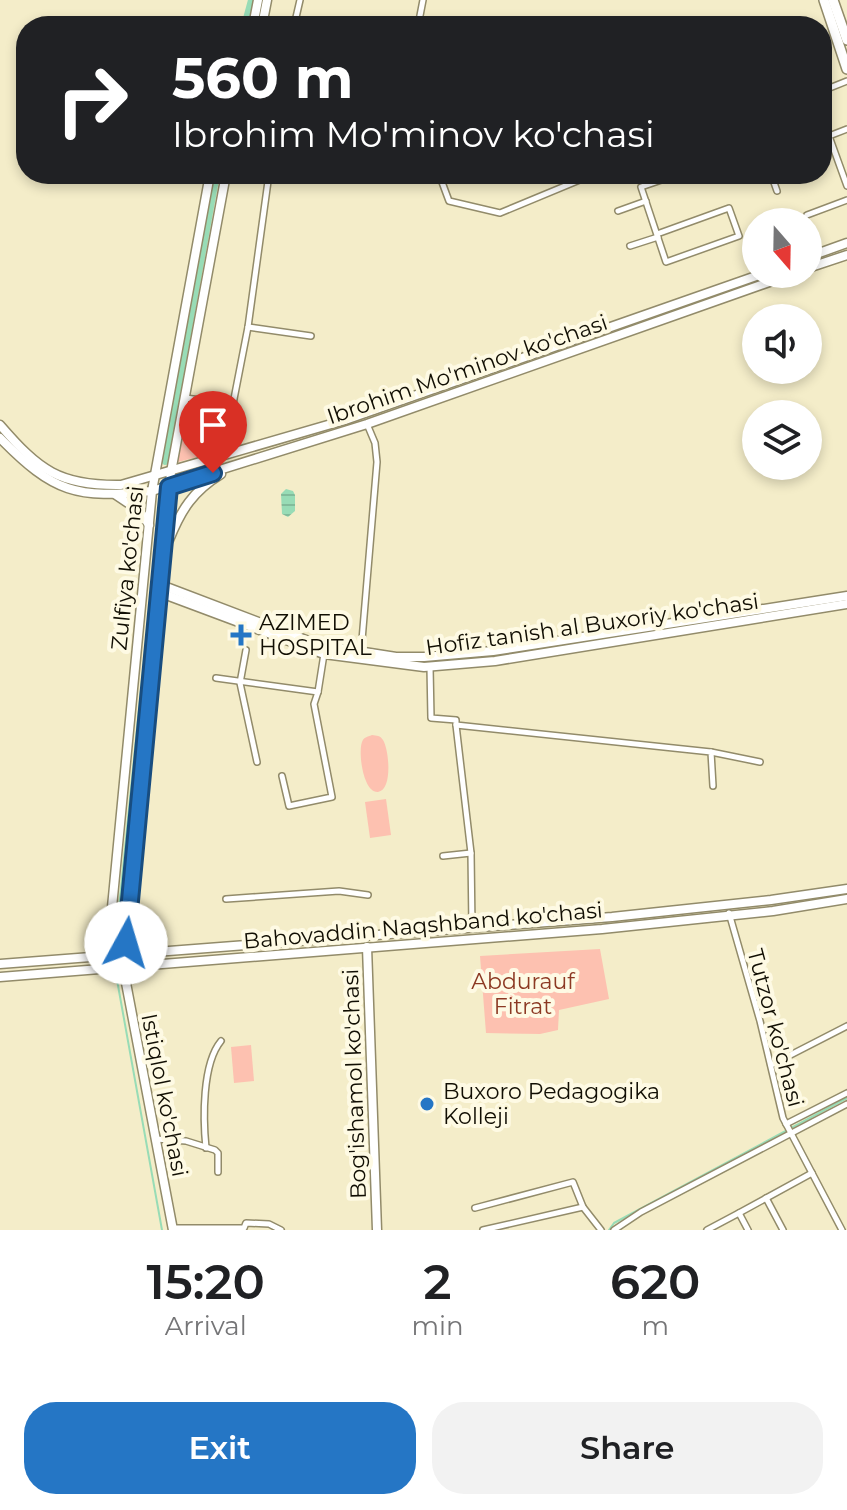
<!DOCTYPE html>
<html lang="en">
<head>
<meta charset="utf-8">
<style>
	body { margin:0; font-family:Montserrat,sans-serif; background:#f2f2f2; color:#202124; height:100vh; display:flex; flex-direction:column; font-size:30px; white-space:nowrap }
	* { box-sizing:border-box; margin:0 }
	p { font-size:26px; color:#757577 }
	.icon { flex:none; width:44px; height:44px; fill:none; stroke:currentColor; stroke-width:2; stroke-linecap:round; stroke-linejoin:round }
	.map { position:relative; height:1230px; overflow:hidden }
	.side { display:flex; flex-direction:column; background:#fff; flex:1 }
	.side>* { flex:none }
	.guide { position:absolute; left:16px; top:16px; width:816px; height:168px; border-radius:32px; box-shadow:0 4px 12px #0003; background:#202124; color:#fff; overflow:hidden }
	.needle { width:52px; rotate:160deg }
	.buttons { position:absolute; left:742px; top:208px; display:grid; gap:16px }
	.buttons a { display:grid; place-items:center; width:80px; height:80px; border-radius:50%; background:#fff; box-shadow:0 4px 12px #0003; font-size:40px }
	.pin { position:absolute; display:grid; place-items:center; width:68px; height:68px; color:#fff; margin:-82px -34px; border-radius:50% 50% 50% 0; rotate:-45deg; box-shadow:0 0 8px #0007 }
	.pin .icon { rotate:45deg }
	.me { position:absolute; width:88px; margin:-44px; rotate:6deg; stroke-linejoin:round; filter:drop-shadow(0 0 6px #0008) }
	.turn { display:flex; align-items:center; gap:28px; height:168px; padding:0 24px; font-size:36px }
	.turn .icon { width:104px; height:104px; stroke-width:2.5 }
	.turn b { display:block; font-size:56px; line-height:68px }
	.eta { display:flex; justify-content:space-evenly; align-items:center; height:136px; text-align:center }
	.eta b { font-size:48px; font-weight:600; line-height:56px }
	.primary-button { display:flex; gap:16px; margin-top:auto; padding:16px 24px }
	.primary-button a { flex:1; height:92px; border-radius:32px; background:#2576c5; color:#fff; font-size:32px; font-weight:600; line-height:92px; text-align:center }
	.primary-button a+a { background:#f2f2f2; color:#202124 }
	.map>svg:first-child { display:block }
	.grass { fill:url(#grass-tufts) }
	.park { fill:#fdc1b0 }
	.water { fill:url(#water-rules) }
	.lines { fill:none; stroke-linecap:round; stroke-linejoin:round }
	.stream { stroke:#98dcb6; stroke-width:2 }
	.canal { stroke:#98dcb6; stroke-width:6 }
	.street-casing { stroke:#928b6a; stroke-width:8 }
	.secondary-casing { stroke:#928b6a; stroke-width:11 }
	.primary-casing { stroke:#928b6a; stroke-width:12 }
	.street { stroke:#fff; stroke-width:5 }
	.secondary { stroke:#fff; stroke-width:8 }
	.primary { stroke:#fff; stroke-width:9 }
	.route-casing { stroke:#184d80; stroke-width:20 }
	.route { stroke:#2576c5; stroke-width:14 }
	.poi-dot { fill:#2576c5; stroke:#fefae4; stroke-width:3 }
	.labels { text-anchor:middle; stroke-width:8; stroke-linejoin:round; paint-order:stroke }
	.street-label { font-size:22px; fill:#110e03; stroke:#fefae4 }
	.poi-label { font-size:22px; fill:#110e03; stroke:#fefae4; text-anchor:start }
	.park-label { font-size:22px; fill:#8c3923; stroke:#fefae4 }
</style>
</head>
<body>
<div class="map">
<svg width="847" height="1230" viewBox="0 0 847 1230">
	<defs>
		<pattern id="grass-tufts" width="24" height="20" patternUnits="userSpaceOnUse" patternTransform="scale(2)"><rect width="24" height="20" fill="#fdc1b0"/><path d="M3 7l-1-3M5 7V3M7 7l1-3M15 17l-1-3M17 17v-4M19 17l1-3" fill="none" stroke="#d8a596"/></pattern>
		<pattern id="water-rules" width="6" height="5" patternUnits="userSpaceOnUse" patternTransform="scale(2)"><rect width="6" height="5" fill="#98dcb6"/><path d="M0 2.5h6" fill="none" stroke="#82bc9b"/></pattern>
	</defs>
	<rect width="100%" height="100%" fill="#f4edc9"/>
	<path class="grass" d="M182,435L205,455L178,462Z"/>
	<g class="park">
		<path d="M372,735C377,736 380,735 383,740C389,749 393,790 378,792C363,793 358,752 362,742C364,737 367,737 372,735Z"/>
		<path d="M386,799L391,835L370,838L365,802Z"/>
		<path d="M600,949L609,999L559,1010L558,1030L540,1034L486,1033L480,956Z"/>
		<path d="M251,1045L254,1081L234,1083L231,1047Z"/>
	</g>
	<path class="water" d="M286,489L293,491L295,495V511L288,517L282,514L281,494Z"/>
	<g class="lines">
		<g class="stream">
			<path d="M117,980L162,1230"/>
			<path d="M609,1230L614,1223L847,1098"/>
		</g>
		<g class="canal">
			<path d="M244,26L251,0"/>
			<path d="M165,462L217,174"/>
			<path d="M119,928L162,501"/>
		</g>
		<g class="street-casing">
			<g id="street">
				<path d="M294,26L300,0"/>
				<path d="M418,26L423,0"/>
				<path d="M822,91L847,81"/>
				<path d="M847,129L829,136L847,186"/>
				<path d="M439,174L449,201L500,213L594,174"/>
				<path d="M771,174L777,191"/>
				<path d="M618,211L646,201"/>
				<path d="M807,215L847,200"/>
				<path d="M657,234L729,208L739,236L666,262L641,187L679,174"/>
				<path d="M630,246L658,237"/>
				<path d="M248,327L311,336"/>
				<path d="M185,398L233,404L248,327L269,174"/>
				<path d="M246,650L240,683L257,762"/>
				<path d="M361,652L377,462L375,443L367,424"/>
				<path d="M430,667L431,718L456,720V725L711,752L713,786"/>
				<path d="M216,678L318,692"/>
				<path d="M456,725L471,853L472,928"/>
				<path d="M711,752L760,762"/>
				<path d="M282,776L289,806L332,797L314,704L318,692L324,654"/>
				<path d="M443,856L471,853"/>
				<path d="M226,899L339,891L368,895"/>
				<path d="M729,913L760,1021L783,1118L842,1230"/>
				<path d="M771,1065L847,1026"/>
				<path d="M786,1124L847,1093"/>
				<path d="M155,1139L186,1141L215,1150L218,1153V1172"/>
				<path d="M206,1148C203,1119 202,1064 221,1041"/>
				<path d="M766,1198L783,1230"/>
				<path d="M475,1208L573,1182L583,1207L601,1230"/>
				<path d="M739,1213L812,1173"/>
				<path d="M172,1228H244L246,1223L269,1224L281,1230"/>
				<path d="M483,1230L583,1207"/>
				<path d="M614,1230L641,1212L847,1104"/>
				<path d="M707,1230L739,1213L748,1230"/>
			</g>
		</g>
		<g class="secondary-casing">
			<g id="secondary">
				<path d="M253,26L258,0"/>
				<path d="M262,26L267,0"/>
				<path d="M808,257L847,243"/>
				<path d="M808,268L847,255"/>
				<path d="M181,423C188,444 204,451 225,452"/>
				<path d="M0,425C39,470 59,486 121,485L345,420L762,274"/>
				<path d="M0,438C54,493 76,499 152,491L367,424L792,274"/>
				<path d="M116,495L140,511L149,525"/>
				<path d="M169,540C181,510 193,491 221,474"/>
				<path d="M161,585L319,645L396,657H424L493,651L847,596"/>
				<path d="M161,593L324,654L424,667L495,661L847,604"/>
				<path d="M129,931C134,942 139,947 150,951"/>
				<path d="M367,947L377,1230"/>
				<path d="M119,959L110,928L152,491L210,174"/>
				<path d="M0,964L612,917L771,900L847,889"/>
				<path d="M0,977L602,929L773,911L847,899"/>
				<path d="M173,1230L123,967L171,472L226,174"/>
			</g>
		</g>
		<g class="primary-casing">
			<g id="primary">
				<path d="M824,0L847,69"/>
				<path d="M833,0L847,40"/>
			</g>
		</g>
		<use href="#street" class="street"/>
		<use href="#secondary" class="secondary"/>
		<use href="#primary" class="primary"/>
	</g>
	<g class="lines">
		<g class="route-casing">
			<path id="route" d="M126,943L169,487L213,473"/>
		</g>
		<use href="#route" class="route"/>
	</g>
	<g class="poi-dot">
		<path d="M237 623h8v8h8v8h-8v8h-8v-8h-8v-8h8z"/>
		<circle cx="427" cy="1104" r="8"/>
	</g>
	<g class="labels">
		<g class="street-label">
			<text transform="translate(467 369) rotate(-19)" y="8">Ibrohim Mo'minov ko'chasi</text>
			<text transform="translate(127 568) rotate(-84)" y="8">Zulfiya ko'chasi</text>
			<text transform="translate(592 624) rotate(-8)" y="8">Hofiz tanish al Buxoriy ko'chasi</text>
			<text transform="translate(423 925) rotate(-5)" y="8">Bahovaddin Naqshband ko'chasi</text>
			<text transform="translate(776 1028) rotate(75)" y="8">Tutzor ko'chasi</text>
			<text transform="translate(354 1084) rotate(-92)" y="8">Bog'ishamol ko'chasi</text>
			<text transform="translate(165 1095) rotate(79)" y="8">Istiqlol ko'chasi</text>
		</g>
		<g class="poi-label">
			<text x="259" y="630">AZIMED<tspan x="259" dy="25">HOSPITAL</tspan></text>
			<text x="443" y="1099">Buxoro Pedagogika<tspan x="443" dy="25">Kolleji</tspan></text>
		</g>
		<g class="park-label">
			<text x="523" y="989">Abdurauf<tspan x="523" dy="25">Fitrat</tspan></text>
		</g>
	</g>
</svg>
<div class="buttons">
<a><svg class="needle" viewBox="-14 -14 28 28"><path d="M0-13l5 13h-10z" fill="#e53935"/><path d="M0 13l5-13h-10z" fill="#757577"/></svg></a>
<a><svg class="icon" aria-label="sound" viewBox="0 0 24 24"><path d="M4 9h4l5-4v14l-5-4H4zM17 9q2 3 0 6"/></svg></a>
<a><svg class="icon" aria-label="layers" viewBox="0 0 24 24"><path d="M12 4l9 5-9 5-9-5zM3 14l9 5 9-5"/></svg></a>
</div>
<div class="pin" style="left:213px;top:473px;background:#d93025"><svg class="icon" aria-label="arrive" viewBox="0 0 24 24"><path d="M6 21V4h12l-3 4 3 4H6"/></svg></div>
<svg class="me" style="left:126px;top:943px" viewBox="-20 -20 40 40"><circle r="19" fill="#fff"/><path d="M0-13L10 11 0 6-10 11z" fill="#2576c5"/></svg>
<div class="guide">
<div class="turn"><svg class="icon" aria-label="right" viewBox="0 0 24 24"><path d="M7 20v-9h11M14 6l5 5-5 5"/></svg><div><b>560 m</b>Ibrohim Mo'minov ko'chasi</div></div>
</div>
</div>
<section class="side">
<div class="eta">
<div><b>15:20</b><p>Arrival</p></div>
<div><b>2</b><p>min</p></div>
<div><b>620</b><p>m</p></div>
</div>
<div class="primary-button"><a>Exit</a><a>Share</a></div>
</section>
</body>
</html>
